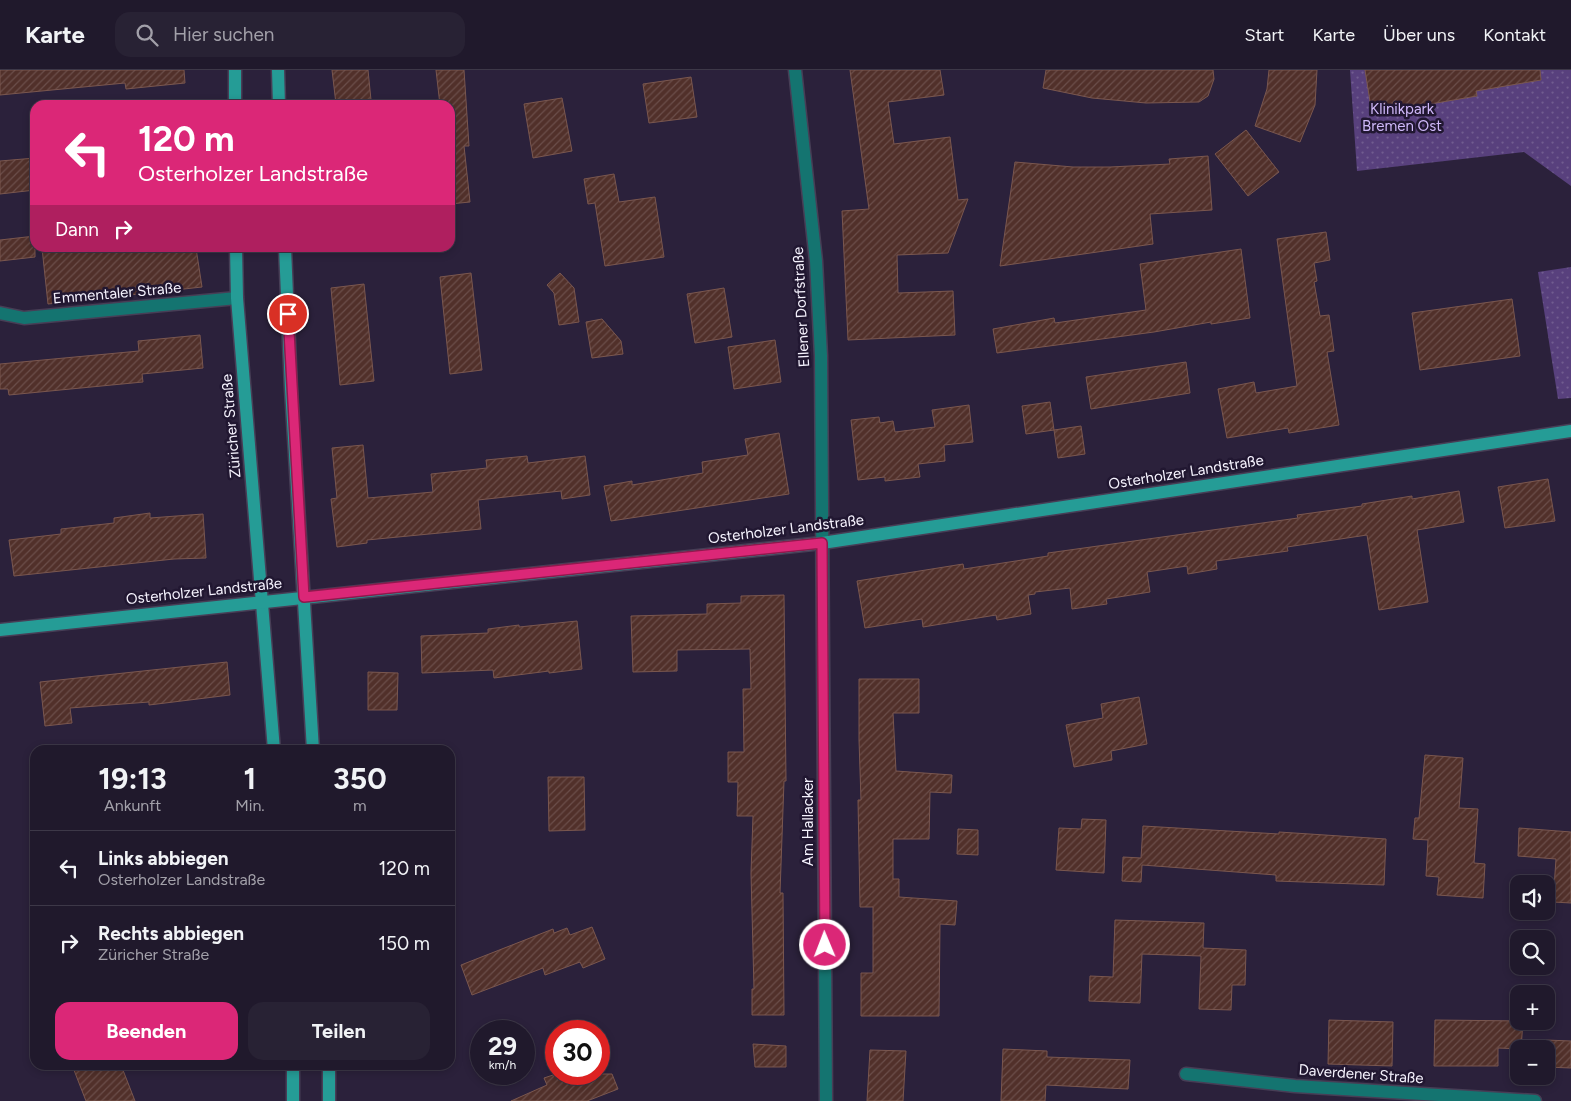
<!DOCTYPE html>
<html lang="de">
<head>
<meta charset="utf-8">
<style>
	body { margin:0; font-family:Figtree,sans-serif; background:#282234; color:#f1f3f6; height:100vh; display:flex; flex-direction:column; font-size:19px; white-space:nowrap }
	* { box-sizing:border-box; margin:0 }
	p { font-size:16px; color:#a2a0a9 }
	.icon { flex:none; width:28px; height:28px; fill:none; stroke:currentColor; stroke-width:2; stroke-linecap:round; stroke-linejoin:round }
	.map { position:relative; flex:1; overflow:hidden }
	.side { position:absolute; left:30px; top:675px; width:425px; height:325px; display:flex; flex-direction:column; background:#20192c; border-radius:15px; box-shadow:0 2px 8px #0003,0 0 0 1px #3d3848 }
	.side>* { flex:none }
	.banner { position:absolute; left:30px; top:30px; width:425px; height:152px; border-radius:15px; box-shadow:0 2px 8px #0003,0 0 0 1px #3d3848; background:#db2777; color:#fff; overflow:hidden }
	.buttons { position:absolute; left:1510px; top:805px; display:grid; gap:10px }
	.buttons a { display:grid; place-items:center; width:45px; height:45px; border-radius:10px; background:#20192c; box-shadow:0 2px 8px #0003,0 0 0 1px #3d3848; font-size:25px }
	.speed { position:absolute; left:470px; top:950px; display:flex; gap:10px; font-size:25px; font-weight:700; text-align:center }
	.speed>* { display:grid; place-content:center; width:65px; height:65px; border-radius:50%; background:#20192c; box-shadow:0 2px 8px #0003,0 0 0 1px #3d3848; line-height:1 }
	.speed small { font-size:12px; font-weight:400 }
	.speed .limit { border:8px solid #d22; background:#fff; color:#111 }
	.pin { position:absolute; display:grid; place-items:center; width:42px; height:42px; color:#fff; margin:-21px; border:2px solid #fff; border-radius:50%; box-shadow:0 1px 5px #0007 }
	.me { position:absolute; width:55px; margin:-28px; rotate:359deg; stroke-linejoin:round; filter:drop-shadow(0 0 4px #0008) }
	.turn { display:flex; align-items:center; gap:18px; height:105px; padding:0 25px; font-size:22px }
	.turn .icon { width:65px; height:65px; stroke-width:2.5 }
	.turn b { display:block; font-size:35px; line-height:42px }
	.then { display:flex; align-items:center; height:48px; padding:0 25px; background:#0003; gap:10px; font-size:19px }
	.eta { display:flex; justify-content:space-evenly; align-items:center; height:85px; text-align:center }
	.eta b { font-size:30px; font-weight:700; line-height:35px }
	.button { display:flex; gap:10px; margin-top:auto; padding:10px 25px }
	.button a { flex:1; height:58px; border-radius:15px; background:#db2777; color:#fff; font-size:20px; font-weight:700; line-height:58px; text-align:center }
	.button a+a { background:#282234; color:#f1f3f6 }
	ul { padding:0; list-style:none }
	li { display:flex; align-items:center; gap:15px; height:75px; padding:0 25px; border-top:1px solid #3d3848 }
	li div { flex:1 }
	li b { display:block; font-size:19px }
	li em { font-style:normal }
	header { display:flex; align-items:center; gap:30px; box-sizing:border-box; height:70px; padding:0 25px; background:#20192c; border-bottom:1px solid #3d3848 }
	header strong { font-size:24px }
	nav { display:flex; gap:28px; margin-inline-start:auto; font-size:18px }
	.search { width:350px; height:45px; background:#282234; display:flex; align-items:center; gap:12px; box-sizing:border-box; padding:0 18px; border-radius:15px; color:#a2a0a9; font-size:19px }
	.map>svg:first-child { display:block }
	.park { fill:url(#park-dots) }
	.building { fill:url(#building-hatch); stroke:#7a574f }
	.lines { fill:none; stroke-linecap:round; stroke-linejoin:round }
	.minor-casing { stroke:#473e56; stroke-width:15 }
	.secondary-casing { stroke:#473e56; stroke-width:15 }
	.minor { stroke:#147470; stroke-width:12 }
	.secondary { stroke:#259c96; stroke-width:12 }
	.route-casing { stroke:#8e194d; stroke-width:12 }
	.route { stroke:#db2777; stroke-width:9 }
	.labels { text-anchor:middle; stroke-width:5; stroke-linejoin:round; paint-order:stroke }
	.park-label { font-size:15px; fill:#cfb8f9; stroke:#211731 }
	.street-label { font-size:15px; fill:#f5f2fd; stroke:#211731 }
</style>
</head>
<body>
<header>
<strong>Karte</strong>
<div class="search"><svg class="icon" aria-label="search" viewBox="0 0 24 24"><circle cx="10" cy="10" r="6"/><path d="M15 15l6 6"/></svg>Hier suchen</div>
<nav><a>Start</a><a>Karte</a><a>Über uns</a><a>Kontakt</a></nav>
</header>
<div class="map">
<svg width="1571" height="1031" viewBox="0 0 1571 1031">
	<defs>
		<pattern id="park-dots" width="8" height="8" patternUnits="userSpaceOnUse" patternTransform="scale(1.25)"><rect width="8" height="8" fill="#58407d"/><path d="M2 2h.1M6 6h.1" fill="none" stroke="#715c90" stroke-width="1.8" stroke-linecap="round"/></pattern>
		<pattern id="building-hatch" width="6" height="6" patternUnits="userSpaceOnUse" patternTransform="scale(1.25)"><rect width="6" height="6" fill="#51302a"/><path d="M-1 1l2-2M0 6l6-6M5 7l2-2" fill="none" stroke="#6b4e4a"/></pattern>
	</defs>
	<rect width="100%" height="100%" fill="#2b213b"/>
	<g class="park">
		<path d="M1350,0H1571V116L1524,82L1357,101Z"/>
		<path d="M1571,197V328L1558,329L1538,202Z"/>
	</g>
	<g class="building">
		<path d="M0,0H184L185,13L126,19L125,13L0,25Z"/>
		<path d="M332,0H368L371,30L336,34Z"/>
		<path d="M436,0H464L469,76H464L470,132L450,134V33L440,35Z"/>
		<path d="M850,0H940L944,25L888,32L894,74L950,67L958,130L968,129L948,183L897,185L898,223L953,221L955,265L848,270L842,141L869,139Z"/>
		<path d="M1046,0H1213L1214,9L1208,26L1199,32L1146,33L1092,28L1043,18Z"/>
		<path d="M1269,0H1317L1315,35L1300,72L1255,56L1267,19Z"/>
		<path d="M1365,0H1540L1541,10L1476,21L1477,26L1372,44Z"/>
		<path d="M691,7L697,47L649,53L643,14Z"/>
		<path d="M562,28L572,81L533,88L524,34Z"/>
		<path d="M1246,60L1279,102L1248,126L1215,84Z"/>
		<path d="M1208,86L1212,140L1150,144L1153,174L1000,196L1015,92L1073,97H1110L1170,94L1169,89Z"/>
		<path d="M35,88V120L0,124V91Z"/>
		<path d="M614,104L619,132L655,127L664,187L605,196L595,133L588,134L584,109Z"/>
		<path d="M1326,162L1330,190L1314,193L1317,211L1314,212L1320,246L1329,245L1334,281L1327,282L1339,355L1289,363L1288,358L1227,368L1218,319L1254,312L1256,323L1297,316L1277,169Z"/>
		<path d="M35,166V187L0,191V170Z"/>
		<path d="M42,178H196L202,217L48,234Z"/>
		<path d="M1241,179L1250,248L1211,254V252L1154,262L997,283L993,259L1054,248L1055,253L1146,240L1140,194Z"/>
		<path d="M471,203L482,300L450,304L440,207Z"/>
		<path d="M560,203L574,218L579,252L559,255L554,223L547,215Z"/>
		<path d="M364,214L374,311L340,315L331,218Z"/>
		<path d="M724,218L732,267L695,273L687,224Z"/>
		<path d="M1512,229L1520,286L1420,300L1412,243Z"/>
		<path d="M602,249L621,271L623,284L592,288L586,252Z"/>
		<path d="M200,265L203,298L142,304L143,312L122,314L9,325L8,319H0V294L139,281L138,271Z"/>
		<path d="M775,270L781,312L734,319L728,277Z"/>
		<path d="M1186,292L1190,323L1091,339L1086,307Z"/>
		<path d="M1050,332L1054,360L1026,364L1022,336Z"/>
		<path d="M969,335L973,372L944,375L945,391L918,394L920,407L885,411V407L858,410L851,350L879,347L880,353L893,351L895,362L935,357L932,340Z"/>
		<path d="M1081,356L1085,384L1058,388L1054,360Z"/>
		<path d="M779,363L789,424L611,451L604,416L632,411V415L703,403L702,392L748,385L745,369Z"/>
		<path d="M363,375L368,428L433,422L431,404L487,398L486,390L527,386L528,393L585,386L590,425L562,429L561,421L478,430L481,459L367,470V473L337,477L331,429L337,428L332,378Z"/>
		<path d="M1548,409L1555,451L1505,458L1498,417Z"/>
		<path d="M1459,421L1464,452L1417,460L1428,532L1379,540L1367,465L1287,477L1288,481L1216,491L1217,499L1188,504L1187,496L1147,502L1150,522L1106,529L1107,534L1072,539L1070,518L1035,522V524L1028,525L1031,544L997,550L996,545L923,557L922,549L865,558L857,511L963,494L964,499L1048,486V483L1298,448L1297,445L1362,436V434L1412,426V429Z"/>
		<path d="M150,443V448L203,444L206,488L174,489L14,506L9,470L61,464V459L114,453V448Z"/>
		<path d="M784,525L786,711H784L780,823H783L784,945H752V919H754L751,803L753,746H737L738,712H728V682H744L743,619H751L750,579L677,580V601L633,602L631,546L707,544V534L741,533V526Z"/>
		<path d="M577,551L582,599L549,603V601L494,608L493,600L422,603L421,566L488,563V559L519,555V557Z"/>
		<path d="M227,592L230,625L149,635V632L70,638L72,653L45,656L40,612Z"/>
		<path d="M368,602L398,603L397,640H368Z"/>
		<path d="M859,609H919V643H893L896,701L952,705L951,723L930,722L929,769H893V809H899V827L957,831L955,855L940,854L939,946H861V903H873V837H860L858,730H861L859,670Z"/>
		<path d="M1139,627L1147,674L1111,681L1112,690L1074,697L1066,655L1103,648L1101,634Z"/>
		<path d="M1425,685L1463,688L1459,738L1478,739L1474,793L1485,794L1483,828L1437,825L1439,807L1426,806L1428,770L1413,769L1415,748H1419Z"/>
		<path d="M548,707H584L585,760L549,761Z"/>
		<path d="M1082,749L1106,750L1104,803L1056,800L1059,758L1081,759Z"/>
		<path d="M1143,756L1279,764V762L1386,769L1384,815L1276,811V805L1142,795L1141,812L1122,811L1123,787L1141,788Z"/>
		<path d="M1519,758L1571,762V833L1553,832L1556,789L1518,786Z"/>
		<path d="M958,759L978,760V785L957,784Z"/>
		<path d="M1115,850L1204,853L1203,878L1246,880L1245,915H1232L1231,940L1199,939L1201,886L1142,884L1140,933L1089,931L1090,906L1113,907Z"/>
		<path d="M592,857L605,889L583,898L580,892L545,905L543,898L472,925L461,895L553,859L554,863L567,858L570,865Z"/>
		<path d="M1329,950L1393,952L1392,996L1328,994Z"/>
		<path d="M1435,950L1523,951L1521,979L1498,978V996H1434Z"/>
		<path d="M1546,970L1571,971V998L1546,997Z"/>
		<path d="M753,974L786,976V997H755Z"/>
		<path d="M1003,979L1047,981V987L1130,990L1128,1019L1046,1015L1045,1031H1001Z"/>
		<path d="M870,980L906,981L903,1031H867Z"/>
		<path d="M72,995H121L135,1031H86Z"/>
		<path d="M556,1004H612L618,1019L587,1031H511L547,1015L544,1008Z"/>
	</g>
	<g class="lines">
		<g class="minor-casing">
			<g id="minor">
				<path d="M795,0L816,191L821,286L826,1031"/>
				<path d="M0,243L24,248L237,228"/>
				<path d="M1186,1004L1295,1016L1535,1031"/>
			</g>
		</g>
		<g class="secondary-casing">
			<g id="secondary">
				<path d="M235,0V35"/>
				<path d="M278,0L279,35"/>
				<path d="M236,178L237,228L274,680"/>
				<path d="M285,178L291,319L313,680"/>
				<path d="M0,560L822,473L1571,361"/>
				<path d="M293,1031V995"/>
				<path d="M329,1031V995"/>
			</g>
		</g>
		<use href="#minor" class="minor"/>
		<use href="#secondary" class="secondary"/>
	</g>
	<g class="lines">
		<g class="route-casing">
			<path id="route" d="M288,244L304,527L822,473L825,875"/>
		</g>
		<use href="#route" class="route"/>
	</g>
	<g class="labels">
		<g class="park-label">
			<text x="1402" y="44">Klinikpark<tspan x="1402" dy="17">Bremen Ost</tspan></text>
		</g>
		<g class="street-label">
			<text transform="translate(117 223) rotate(-5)" y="5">Emmentaler Straße</text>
			<text transform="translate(801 237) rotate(-93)" y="5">Ellener Dorfstraße</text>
			<text transform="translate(231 356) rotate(-95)" y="5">Züricher Straße</text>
			<text transform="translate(1186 402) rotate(-9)" y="5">Osterholzer Landstraße</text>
			<text transform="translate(786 459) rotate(-7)" y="5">Osterholzer Landstraße</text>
			<text transform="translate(204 521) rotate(-6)" y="5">Osterholzer Landstraße</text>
			<text transform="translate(808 752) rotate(-90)" y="5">Am Hallacker</text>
			<text transform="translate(1361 1004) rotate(4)" y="5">Daverdener Straße</text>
		</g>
	</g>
</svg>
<div class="buttons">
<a><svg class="icon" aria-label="sound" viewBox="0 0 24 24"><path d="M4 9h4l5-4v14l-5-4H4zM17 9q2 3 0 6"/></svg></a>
<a><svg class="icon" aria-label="search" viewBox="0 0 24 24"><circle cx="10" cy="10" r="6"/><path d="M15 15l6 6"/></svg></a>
<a>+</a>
<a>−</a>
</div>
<div class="speed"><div>29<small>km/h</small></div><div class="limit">30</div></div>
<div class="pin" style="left:288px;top:244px;background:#d93025"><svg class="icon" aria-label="arrive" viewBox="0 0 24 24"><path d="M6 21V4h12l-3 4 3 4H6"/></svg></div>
<svg class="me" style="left:825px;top:875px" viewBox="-20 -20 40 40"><circle r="17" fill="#db2777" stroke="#fff" stroke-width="3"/><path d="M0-11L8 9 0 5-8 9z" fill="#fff"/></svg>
<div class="banner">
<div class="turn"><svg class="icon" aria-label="left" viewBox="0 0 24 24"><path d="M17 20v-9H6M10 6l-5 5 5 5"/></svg><div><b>120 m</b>Osterholzer Landstraße</div></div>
<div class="then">Dann<svg class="icon" aria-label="right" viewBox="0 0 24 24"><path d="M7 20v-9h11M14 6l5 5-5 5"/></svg></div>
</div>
<section class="side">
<div class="eta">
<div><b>19:13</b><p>Ankunft</p></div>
<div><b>1</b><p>Min.</p></div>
<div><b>350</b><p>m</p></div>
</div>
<ul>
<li><svg class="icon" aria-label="left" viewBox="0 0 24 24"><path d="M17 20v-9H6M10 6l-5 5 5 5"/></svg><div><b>Links abbiegen</b><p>Osterholzer Landstraße</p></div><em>120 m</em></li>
<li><svg class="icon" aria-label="right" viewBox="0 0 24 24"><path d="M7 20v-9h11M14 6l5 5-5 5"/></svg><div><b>Rechts abbiegen</b><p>Züricher Straße</p></div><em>150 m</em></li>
</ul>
<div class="button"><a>Beenden</a><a>Teilen</a></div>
</section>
</div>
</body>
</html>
